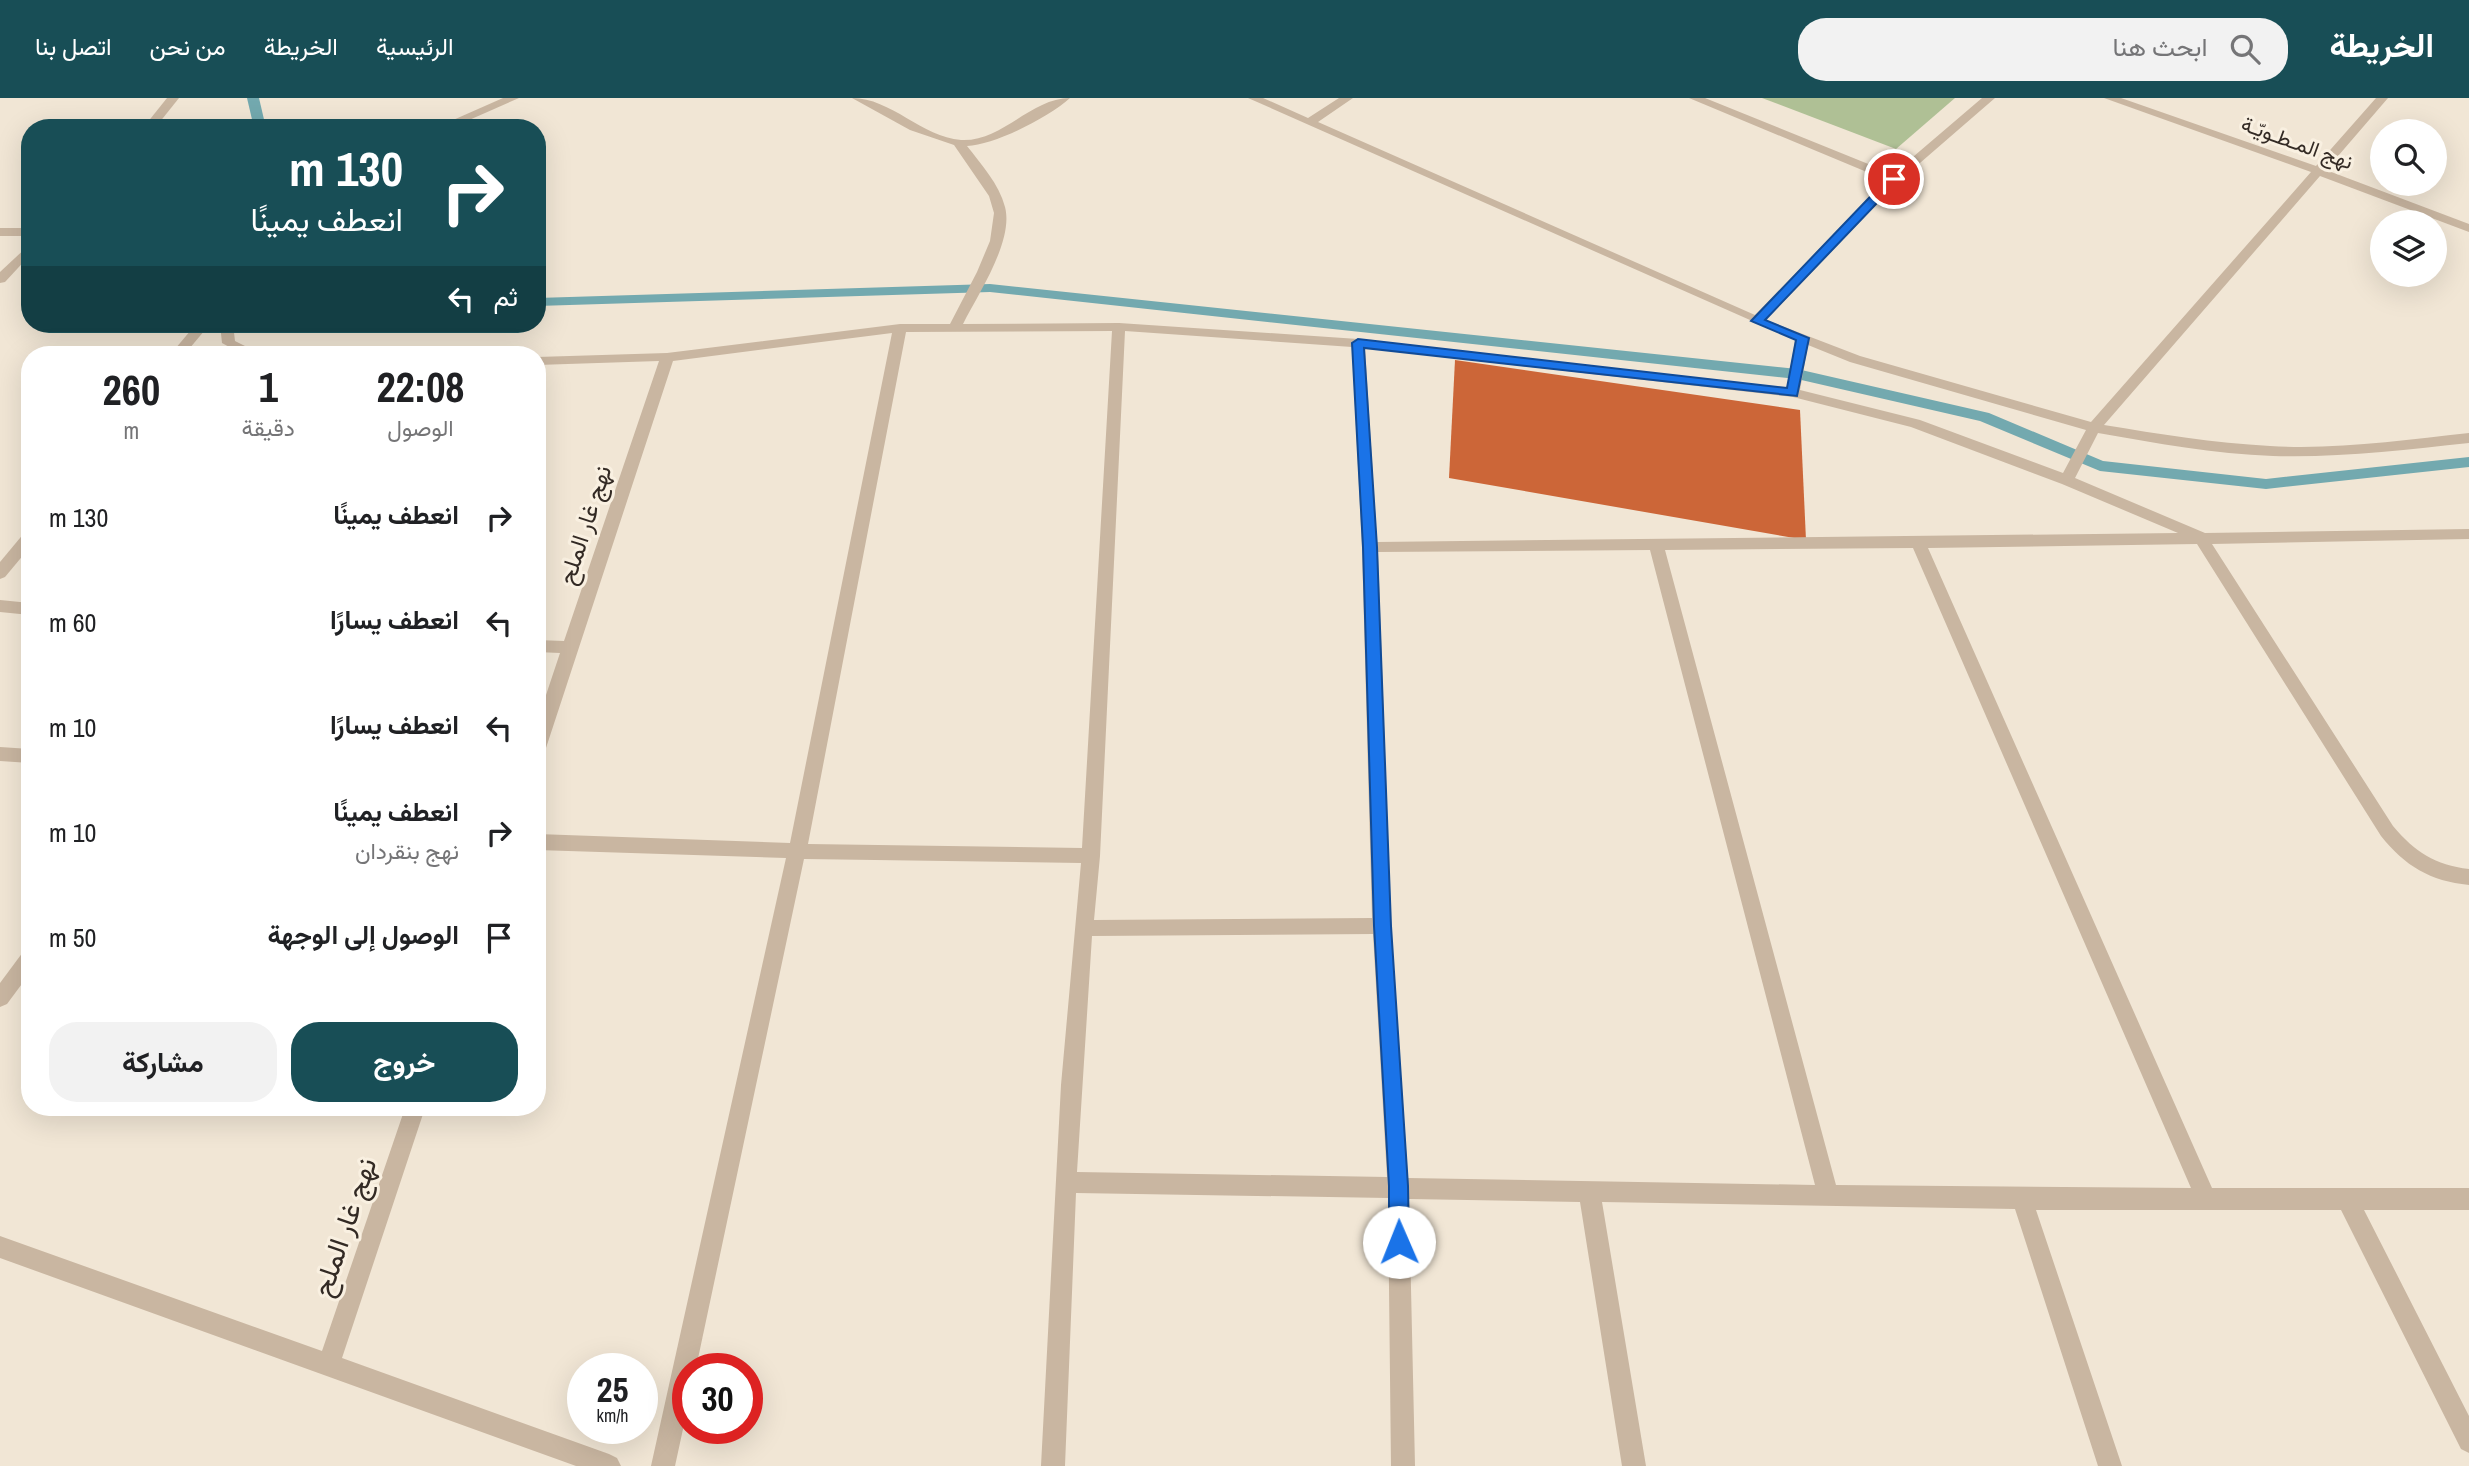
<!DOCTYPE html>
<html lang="ar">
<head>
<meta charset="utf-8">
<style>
	body { margin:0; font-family:"Archivo Narrow",Vazirmatn,sans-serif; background:#f2f2f2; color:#202124; direction:rtl; height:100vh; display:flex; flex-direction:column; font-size:26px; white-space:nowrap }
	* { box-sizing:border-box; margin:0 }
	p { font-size:23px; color:#757577 }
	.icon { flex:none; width:38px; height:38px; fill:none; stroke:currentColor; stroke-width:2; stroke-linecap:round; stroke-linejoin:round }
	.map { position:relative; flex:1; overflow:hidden; direction:ltr }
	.details { position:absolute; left:21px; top:248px; width:525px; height:770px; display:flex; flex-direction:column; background:#fff; border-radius:28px; box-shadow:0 7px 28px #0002; direction:rtl }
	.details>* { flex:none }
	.banner { position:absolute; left:21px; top:21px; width:525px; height:214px; border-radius:28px; box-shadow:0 7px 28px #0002; direction:rtl; background:#184e56; color:#fff; overflow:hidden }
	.fabs { position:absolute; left:2370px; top:21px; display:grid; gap:14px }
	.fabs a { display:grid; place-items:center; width:77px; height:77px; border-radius:50%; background:#fff; box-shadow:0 7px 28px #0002; font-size:35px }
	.speed { position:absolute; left:567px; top:1255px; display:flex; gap:14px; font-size:35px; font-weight:700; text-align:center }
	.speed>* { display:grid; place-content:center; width:91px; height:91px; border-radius:50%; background:#fff; box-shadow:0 7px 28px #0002; line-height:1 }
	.speed small { font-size:18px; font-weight:400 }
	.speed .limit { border:10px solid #d22; background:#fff; color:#111 }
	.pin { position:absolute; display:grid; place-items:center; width:60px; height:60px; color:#fff; margin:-30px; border:4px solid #fff; border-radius:50%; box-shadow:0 2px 7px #0007 }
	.me { position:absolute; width:77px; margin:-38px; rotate:359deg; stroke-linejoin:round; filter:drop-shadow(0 0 5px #0008) }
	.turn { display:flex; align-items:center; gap:24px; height:147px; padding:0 28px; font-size:32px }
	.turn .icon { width:91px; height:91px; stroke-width:2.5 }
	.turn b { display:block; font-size:49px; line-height:60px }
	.then { display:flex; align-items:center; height:66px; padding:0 28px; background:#0003; gap:14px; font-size:26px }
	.eta { display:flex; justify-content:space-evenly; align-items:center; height:119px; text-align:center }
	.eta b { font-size:42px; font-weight:700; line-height:49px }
	.cta { display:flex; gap:14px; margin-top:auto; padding:14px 28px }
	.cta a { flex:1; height:80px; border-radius:28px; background:#184e56; color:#fff; font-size:28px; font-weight:700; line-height:80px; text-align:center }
	.cta a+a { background:#f2f2f2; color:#202124 }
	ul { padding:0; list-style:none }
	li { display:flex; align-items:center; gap:21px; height:105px; padding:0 28px }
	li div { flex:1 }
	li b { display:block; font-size:26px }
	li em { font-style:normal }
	header { display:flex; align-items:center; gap:42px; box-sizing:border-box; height:98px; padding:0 35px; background:#184e56; color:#fff }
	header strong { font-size:33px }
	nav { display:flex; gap:38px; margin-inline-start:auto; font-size:24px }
	.search { width:490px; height:63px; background:#f2f2f2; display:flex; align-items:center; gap:18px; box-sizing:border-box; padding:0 24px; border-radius:28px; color:#757577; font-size:26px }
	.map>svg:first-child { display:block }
	.green { fill:#afc095 }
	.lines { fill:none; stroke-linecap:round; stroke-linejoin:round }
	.stream { fill:#73a9af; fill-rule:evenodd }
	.building { fill:#cc6638 }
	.minor { fill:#c9b6a1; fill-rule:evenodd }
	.route { fill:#1a73e8; stroke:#114b97; stroke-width:2 }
	.labels { text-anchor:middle; stroke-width:6; stroke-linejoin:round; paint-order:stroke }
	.far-street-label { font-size:21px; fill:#332a24; stroke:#f9f0e1 }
	.street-label { font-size:24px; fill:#332a24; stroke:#f9f0e1 }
	.near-street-label { font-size:28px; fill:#332a24; stroke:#f9f0e1 }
</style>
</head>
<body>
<header>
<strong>الخريطة</strong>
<div class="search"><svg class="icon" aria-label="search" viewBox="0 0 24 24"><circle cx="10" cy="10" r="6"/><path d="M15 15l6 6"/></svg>ابحث هنا</div>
<nav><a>الرئيسية</a><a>الخريطة</a><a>من نحن</a><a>اتصل بنا</a></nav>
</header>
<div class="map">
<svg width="2469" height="1368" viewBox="0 0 2469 1368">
	<rect width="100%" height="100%" fill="#f1e6d5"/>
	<path class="green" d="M1762,0H1955L1896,51Z"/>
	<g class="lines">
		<g class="stream">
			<path d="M247,0H259L266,30H254Z"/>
			<path d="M990,186L1797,271L1989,315L2103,363L2266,381L2469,359V369L2266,391L2100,373L1980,323L1797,281L990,194L537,208V200Z"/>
		</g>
	</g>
	<path class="building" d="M1455,262L1800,312L1806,442L1449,380Z"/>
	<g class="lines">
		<g class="minor">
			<path d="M167,0H179L155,30H143Z"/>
			<path d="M503,0H519L451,30H435Z"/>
			<path d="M852,0C891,0 922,39 961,42C1002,44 1031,0 1070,0C1049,19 995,47 967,48C981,66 999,86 1005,109C1014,143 978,196 963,226L1119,225L1358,241L1787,290L1795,242L1248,0H1263L1308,20L1339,0H1353L1318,24L1755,217L1886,82L1689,0H1705L1893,76L1982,0H1995L1898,84L1766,222L1860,258L2091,324L2311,74L2104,0H2121L2316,68L2376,0H2388L2326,72L2469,126V134L2320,78L2104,327C2159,336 2214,345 2270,348C2336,352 2403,342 2469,335V345C2404,352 2338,360 2273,358C2214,356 2156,345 2098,335L2075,380L2205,435L2469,431V441L2212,446L2393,728C2415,754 2435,767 2469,771V787C2430,783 2405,768 2381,738L2197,446L1928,450L2212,1090H2469V1112H2364L2469,1318V1355L2461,1351L2341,1112H2036L2122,1368H2098L2015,1111L1602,1104L1646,1368H1622L1580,1104L1409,1101L1415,1368H1391L1388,1100L1076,1095L1065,1368H1041L1061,987L1081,765L804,761L696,1270H688V1308L675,1368H651L786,760L537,752V736L790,745L892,235L673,263L546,650L543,655L537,657V624L560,555L537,554V542L564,543L659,263L537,267V259L667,255L900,226H950L977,174L990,143L994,115L989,98L954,47L910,32ZM1112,233L1082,750L808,746L906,234ZM1125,233L1352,249L1362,449L1372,820L1094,822L1100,758ZM1808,247L1850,264L2086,332L2063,375L1920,322L1800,292ZM1365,250L1793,299L1911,329L2062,386L2178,435L1377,444ZM1913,450L2191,1090L1836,1087L1665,452ZM1650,452L1815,1087L1408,1080L1391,828L1378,454ZM1373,836L1387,1079L1077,1074L1092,838Z"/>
			<rect x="0" y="130" width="30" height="8"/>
			<path d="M30,146V157L5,184L0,185V174Z"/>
			<path d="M196,226H210L184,257H170Z"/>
			<path d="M220,226H233L235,243L245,248L307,253L314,257L242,256L222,245Z"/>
			<path d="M30,433V449L5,479L0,481V464L25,434Z"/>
			<path d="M0,502L30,505V517L0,514Z"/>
			<path d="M0,649L30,651V665L0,663Z"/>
			<path d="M30,852V875L7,906L0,909V885L23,854Z"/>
			<path d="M405,1010H425L342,1260L609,1356L617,1360L621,1368H576L0,1160V1138L322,1253Z"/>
		</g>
	</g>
	<path class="route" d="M1890,78L1900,81L1765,222L1809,240L1797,298L1364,250L1377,449L1391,828L1408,1088L1409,1144L1406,1151L1399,1154L1392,1151L1389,1144V1088L1374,828L1363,449L1352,245L1358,241L1787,290L1796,242L1751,223Z"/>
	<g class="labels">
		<g class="far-street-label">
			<text transform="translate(2297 45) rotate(20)" y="7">نهج المـطـويّـة</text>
		</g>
		<g class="street-label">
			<text transform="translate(585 427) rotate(-72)" y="8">نهج غار الملح</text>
		</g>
		<g class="near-street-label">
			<text transform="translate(344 1129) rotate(-71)" y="10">نهج غار الملح</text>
		</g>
	</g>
</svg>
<div class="fabs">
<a><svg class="icon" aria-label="search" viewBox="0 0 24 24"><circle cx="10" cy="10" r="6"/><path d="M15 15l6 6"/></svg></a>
<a><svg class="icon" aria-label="layers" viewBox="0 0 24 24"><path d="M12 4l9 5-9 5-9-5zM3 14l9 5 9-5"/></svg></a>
</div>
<div class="speed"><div>25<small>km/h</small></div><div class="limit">30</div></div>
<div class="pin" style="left:1894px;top:81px;background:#d93025"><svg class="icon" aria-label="arrive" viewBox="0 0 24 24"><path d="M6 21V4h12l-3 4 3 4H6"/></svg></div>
<svg class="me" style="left:1399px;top:1144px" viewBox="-20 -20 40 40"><circle r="19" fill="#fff"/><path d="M0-13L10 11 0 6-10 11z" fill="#1a73e8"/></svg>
<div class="banner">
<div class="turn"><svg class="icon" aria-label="right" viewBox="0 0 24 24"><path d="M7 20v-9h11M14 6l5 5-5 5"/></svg><div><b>130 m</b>انعطف يمينًا</div></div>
<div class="then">ثم<svg class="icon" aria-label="left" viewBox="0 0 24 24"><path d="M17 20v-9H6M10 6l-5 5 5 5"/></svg></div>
</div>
<section class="details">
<div class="eta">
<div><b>22:08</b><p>الوصول</p></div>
<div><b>1</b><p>دقيقة</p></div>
<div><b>260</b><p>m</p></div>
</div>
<ul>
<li><svg class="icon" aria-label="right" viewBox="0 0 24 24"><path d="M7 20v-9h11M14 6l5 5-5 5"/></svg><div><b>انعطف يمينًا</b></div><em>130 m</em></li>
<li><svg class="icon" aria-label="left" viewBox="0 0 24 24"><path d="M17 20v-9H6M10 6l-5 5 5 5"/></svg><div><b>انعطف يسارًا</b></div><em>60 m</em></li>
<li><svg class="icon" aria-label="left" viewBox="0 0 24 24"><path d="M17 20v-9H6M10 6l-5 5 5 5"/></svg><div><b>انعطف يسارًا</b></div><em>10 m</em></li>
<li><svg class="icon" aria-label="right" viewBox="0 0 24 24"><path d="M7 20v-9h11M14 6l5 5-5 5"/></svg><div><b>انعطف يمينًا</b><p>نهج بنقردان</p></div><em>10 m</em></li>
<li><svg class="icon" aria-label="arrive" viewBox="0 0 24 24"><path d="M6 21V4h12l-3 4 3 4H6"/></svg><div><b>الوصول إلى الوجهة</b></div><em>50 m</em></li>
</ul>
<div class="cta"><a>خروج</a><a>مشاركة</a></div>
</section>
</div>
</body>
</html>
